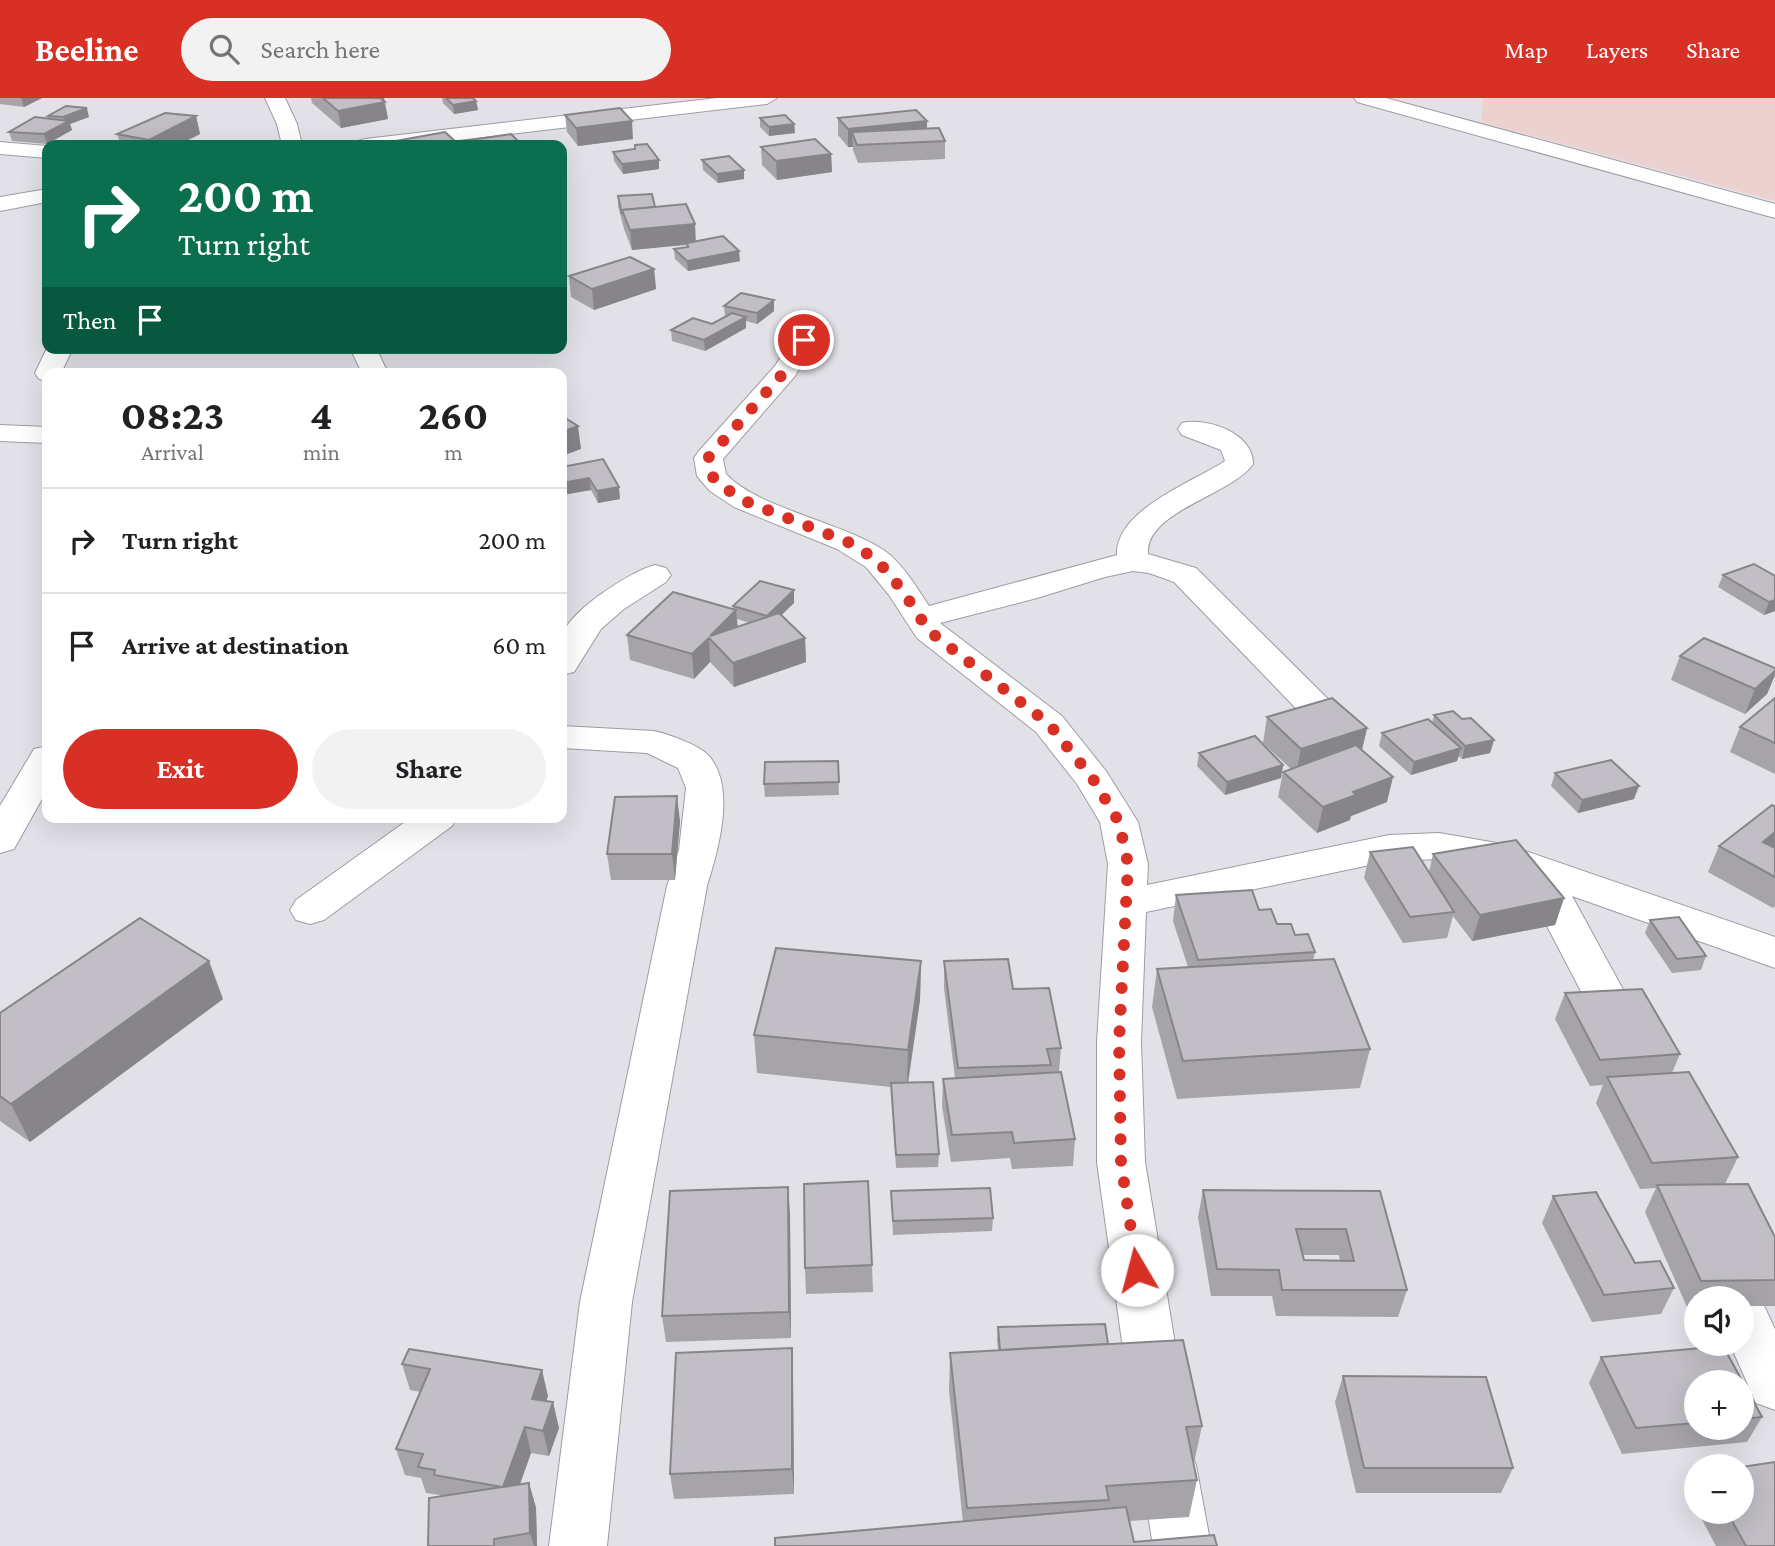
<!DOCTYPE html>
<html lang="en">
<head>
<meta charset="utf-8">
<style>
	body { margin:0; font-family:"Crimson Pro",serif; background:#f2f2f2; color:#202124; height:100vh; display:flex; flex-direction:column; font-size:26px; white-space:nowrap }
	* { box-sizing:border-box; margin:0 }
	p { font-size:23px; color:#757577 }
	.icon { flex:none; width:38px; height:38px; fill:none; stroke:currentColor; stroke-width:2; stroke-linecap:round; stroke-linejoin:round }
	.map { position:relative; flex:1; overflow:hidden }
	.side { position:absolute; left:42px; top:270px; width:525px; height:455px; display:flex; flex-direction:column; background:#fff; border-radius:14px; box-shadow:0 7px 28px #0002 }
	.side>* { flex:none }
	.top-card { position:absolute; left:42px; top:42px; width:525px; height:214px; border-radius:14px; box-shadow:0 7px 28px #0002; background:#0b6e4f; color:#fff; overflow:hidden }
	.fabs { position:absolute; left:1684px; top:1188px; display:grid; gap:14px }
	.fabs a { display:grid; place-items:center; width:70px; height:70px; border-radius:50%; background:#fff; box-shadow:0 7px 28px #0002; font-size:35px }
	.pin { position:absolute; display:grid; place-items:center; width:60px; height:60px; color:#fff; margin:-30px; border:4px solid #fff; border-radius:50%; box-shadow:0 2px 7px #0007 }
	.me { position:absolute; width:77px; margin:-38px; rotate:352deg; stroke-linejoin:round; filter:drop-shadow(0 0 5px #0008) }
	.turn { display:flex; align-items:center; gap:24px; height:147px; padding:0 21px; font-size:32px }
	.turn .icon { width:91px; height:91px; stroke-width:2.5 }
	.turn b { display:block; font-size:49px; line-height:60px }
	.then { display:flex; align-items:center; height:66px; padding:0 21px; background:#0003; gap:14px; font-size:26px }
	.eta { display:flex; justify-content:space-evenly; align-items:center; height:119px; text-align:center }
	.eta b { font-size:42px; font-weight:700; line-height:49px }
	.cta { display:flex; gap:14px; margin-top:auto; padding:14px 21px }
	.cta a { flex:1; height:80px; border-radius:42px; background:#d93025; color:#fff; font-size:28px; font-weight:700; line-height:80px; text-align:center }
	.cta a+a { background:#f2f2f2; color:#202124 }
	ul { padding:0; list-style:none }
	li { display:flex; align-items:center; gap:21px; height:105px; padding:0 21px; border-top:2px solid #e0e0e0 }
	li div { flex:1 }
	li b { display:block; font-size:26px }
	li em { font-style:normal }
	header { display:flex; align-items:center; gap:42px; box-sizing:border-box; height:98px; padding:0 35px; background:#d93025; color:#fff }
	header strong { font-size:33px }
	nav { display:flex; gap:38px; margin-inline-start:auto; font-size:24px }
	.search { width:490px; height:63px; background:#f2f2f2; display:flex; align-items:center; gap:18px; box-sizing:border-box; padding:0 24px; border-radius:38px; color:#757577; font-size:26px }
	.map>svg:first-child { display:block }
	.industrial { fill:#ecd1d1 }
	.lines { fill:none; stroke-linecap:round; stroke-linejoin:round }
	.minor-casing { stroke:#9e9ca3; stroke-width:2 }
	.minor { fill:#fff; fill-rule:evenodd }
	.wall { fill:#a6a3a9; fill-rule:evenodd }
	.shaded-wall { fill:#87858a }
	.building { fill:#c1bec5; stroke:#87858a; stroke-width:2; fill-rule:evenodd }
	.route { stroke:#d93025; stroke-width:12; stroke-dasharray:0 21.6 }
</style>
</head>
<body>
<header>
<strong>Beeline</strong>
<div class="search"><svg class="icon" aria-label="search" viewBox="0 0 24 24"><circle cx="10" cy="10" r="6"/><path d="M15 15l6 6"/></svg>Search here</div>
<nav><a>Map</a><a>Layers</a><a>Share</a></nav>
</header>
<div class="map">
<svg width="1775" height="1448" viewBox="0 0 1775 1448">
	<rect width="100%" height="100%" fill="#e3e1e8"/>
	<path class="industrial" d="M1483,0H1775V103L1481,24Z"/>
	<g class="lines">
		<g class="minor-casing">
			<g id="minor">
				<path d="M265,0H285L297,26L302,47H282L277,26Z"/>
				<path d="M717,0H777L767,6L415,47H355L358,43L365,41Z"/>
				<path d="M1354,0H1386L1775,106V120L1357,4Z"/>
				<path d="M0,44L47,48V60L0,56Z"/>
				<path d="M47,91V104L0,113V99Z"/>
				<path d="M804,234L813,237L817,242L795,278L723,361L726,376C757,410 842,424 885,453C903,466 917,490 929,508L1117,457C1115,412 1193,384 1225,363L1221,352L1182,337L1178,331L1182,325C1208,319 1254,336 1253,366C1232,397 1145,413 1148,456L1196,470L1336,609L1341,617L1336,625L1323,628L1310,625L1174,484L1149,475L1133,473L1105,479L1037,500L940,525L1062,618L1106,673L1138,724L1148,766L1147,787L1389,737L1439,735L1508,747L1775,839V870L1572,798L1650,941L1644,953L1628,957L1612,953L1522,780L1488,768L1439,761L1389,763L1146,814L1141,944L1145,1064L1183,1294L1175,1311L1156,1318L1137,1311L1129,1294L1097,1064V944L1108,766L1100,724L1077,686L1036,634L917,540L889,497L866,469L837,451L734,409L710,393L702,384L697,378L694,360L698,354L775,268L795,237Z"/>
				<path d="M47,250H73L61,275H47V283L39,281L35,275Z"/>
				<path d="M350,250H376L388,275H362Z"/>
				<path d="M0,327L47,329V345L0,343Z"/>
				<path d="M655,467L666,470L671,477L666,484L624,511L601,531L574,574L562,577C562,565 560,551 562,539C567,514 631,473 655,467Z"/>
				<path d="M562,628L654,633C668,636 699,647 708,657C737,688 718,753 707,788L632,1204L607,1448H549L580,1204L667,788L679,752L686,690L678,670L647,655L562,650Z"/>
				<path d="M47,648V692L14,751L0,755V708L34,651Z"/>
				<path d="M412,719H457L452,728L324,822L310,826L296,822L290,812L296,802Z"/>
				<path d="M1741,1191L1759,1197L1775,1231V1312L1756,1305L1730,1246H1741V1200H1721L1723,1197Z"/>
				<path d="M1168,1341L1188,1349L1196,1367L1211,1448H1153L1140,1367L1148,1349Z"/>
			</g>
		</g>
		<use href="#minor" class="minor"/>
	</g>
	<g class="wall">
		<path d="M0,0H42L24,9L0,6Z"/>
		<path d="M311,0H384L388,21L341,30L312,5Z"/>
		<path d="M442,0H473L476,3L478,12L454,16L443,5Z"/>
		<path d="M565,17L633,41L578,48L567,34Z"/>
		<path d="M48,18L89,19L70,26L72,32L47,46L12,43L9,34L48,21Z"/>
		<path d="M196,18L200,36L178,47H121L117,36Z"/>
		<path d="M760,20L794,26L795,35L769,38L760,29Z"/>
		<path d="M838,20L927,31L945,43V61L858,65L853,52V49H848L838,37Z"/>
		<path d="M761,49L831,56L832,74L777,82L762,67Z"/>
		<path d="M635,51L659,62V71L623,76L614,63L613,54Z"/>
		<path d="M702,62L744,72V81L718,85L703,72Z"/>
		<path d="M618,98L655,109L696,143L740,163L688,173L675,161L674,151L688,149L687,146L632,152L624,131L618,108Z"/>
		<path d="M654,171L656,191L594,212L571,199L569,178Z"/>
		<path d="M774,202V213L757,226L746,223V230L705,253L672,243L671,232L712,226L726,219L725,218L724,208Z"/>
		<path d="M603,361L620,401L598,405L591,392L562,397V369Z"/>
		<path d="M1723,477L1775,478V513L1764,517L1718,489Z"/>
		<path d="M794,505L781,517L805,540L806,564L734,589L710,564L694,581L630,562L627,537L733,511V508ZM737,521L750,525L738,529Z"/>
		<path d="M1680,558L1775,570V577L1767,596L1745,616L1671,582Z"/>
		<path d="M1775,600V676L1730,654L1740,629Z"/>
		<path d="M1434,617L1462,621L1494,642L1490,655L1462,661L1459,658L1457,663L1411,677L1379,648L1382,635L1432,625Z"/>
		<path d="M1267,619L1367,630L1362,652L1387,704L1351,718L1350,722L1317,735L1278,699L1283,674L1291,671L1263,645Z"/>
		<path d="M1199,655L1283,667L1281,680L1225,697L1197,668Z"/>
		<path d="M838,663L839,697L765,699L764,686Z"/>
		<path d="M1555,675L1634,701L1578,715L1551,688Z"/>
		<path d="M1775,705V808L1773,810L1708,774L1719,748L1774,708Z"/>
		<path d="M680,723L675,782H611L607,756Z"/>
		<path d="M1370,754L1429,774L1433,756L1564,800L1555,827L1472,843L1453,818L1447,840L1403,845L1364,780Z"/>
		<path d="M1176,797L1259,812L1277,826L1295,837L1315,854L1313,863L1370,951L1360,990L1177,1001L1152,909L1157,871L1188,869L1173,823Z"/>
		<path d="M1650,822L1706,858L1701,872L1672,875L1645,835Z"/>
		<path d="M921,863L920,902L908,985L939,1056L938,1069L896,1070L891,989L757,975L754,937Z"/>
		<path d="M944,863L1013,891L1061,950L1059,974L1075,1041L1073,1068L1012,1071L1010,1060L951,1064L942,1008L943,981L955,980L944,890Z"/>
		<path d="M1565,895L1680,956L1672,975L1738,1059L1725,1086L1775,1139V1208H1741V1200H1696V1209H1687L1645,1114L1656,1090L1640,1091L1596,1005L1603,987L1590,988L1555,921Z"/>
		<path d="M223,901L30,1044L0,1023V915Z"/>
		<path d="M1203,1092L1380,1093L1407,1192L1398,1219L1276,1218L1272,1198H1211L1198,1119ZM1303,1157H1339L1340,1163L1304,1162Z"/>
		<path d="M891,1093L993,1120L992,1133L893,1137Z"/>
		<path d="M1553,1098L1635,1165L1674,1190L1661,1216L1592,1224L1542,1125Z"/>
		<path d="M790,1116L791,1240L666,1244L662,1218Z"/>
		<path d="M872,1167L873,1194L806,1196L805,1170Z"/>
		<path d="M998,1229L1108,1246L1202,1328L1194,1365H1193L1197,1382L1189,1419L1129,1423L1134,1444L775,1448L963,1424L949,1293L950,1255L998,1252L997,1242Z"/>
		<path d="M1723,1248L1762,1319L1747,1344L1622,1356L1589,1285L1601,1259ZM1696,1284H1741V1330H1696Z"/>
		<path d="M409,1251L548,1298L546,1303L559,1330L549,1358L531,1355L520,1386L529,1385L536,1410L537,1448H428L440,1397L426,1395L421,1380L405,1377L396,1351L421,1294L410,1292L402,1266Z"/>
		<path d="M793,1276L794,1396L674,1401L670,1376Z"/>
		<path d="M1343,1278L1513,1370L1501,1395H1356L1335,1304Z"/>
		<path d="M1696,1391V1410L1690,1400Z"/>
		<path d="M1698,1414H1741L1775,1448H1716Z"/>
	</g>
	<g class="shaded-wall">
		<path d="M21,0H42L24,9Z"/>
		<path d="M348,0H384L388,21L341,30L338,13Z"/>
		<path d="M476,3L478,12L454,16L453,7Z"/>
		<path d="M87,10L89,19L70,26L72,32L47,46L44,36L65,26L63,19Z"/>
		<path d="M196,18L200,36L178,47H150L149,42Z"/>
		<path d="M632,23L633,41L578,48L576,30Z"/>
		<path d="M927,23V41L852,34L853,49H848V31Z"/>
		<path d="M794,26L795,35L769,38V29Z"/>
		<path d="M831,56L832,74L777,82L776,63Z"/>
		<path d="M659,62V71L623,76L622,66Z"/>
		<path d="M744,72V81L718,85L717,76Z"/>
		<path d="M695,126L696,146L632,152L630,132Z"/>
		<path d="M739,153L740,163L688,173L687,163Z"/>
		<path d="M654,171L656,191L594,212L592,191Z"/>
		<path d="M774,202V213L757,226V215Z"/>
		<path d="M746,219V230L705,253L704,242Z"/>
		<path d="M578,328L581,351L562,358V334Z"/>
		<path d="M589,380L591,392L562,397V385Z"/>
		<path d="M619,389L620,401L598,405L597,393Z"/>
		<path d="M794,492V505L768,530L767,518Z"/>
		<path d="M1775,502V513L1764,517L1769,504Z"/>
		<path d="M736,512L738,536L710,538Z"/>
		<path d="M709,540L710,564L694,581L692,556Z"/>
		<path d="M805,540L806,564L734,589L733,565Z"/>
		<path d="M1775,573V577L1767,596L1745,616L1755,591Z"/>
		<path d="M1367,630L1361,656L1296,676L1301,651Z"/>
		<path d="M1494,642L1490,655L1462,661L1465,648Z"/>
		<path d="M1461,650L1457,663L1411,677L1414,664Z"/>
		<path d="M1283,667L1281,680L1225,697L1227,684Z"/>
		<path d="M1393,679L1387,704L1351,718L1350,722L1317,735L1323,709L1353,694Z"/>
		<path d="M1639,688L1634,701L1578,715L1582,702Z"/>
		<path d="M677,698L680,723L675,782L672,756Z"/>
		<path d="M1775,734V751L1763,744Z"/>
		<path d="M1564,800L1555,827L1472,843L1480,817Z"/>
		<path d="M209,863L223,901L30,1044L11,1006Z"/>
		<path d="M921,863L920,902L907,991L908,952Z"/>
		<path d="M788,1089L790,1116L791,1240L789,1214Z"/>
		<path d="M792,1250L793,1276L794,1396L792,1371Z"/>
		<path d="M542,1272L548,1298L539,1327L532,1301Z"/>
		<path d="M553,1304L559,1330L549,1358L543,1333Z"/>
		<path d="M525,1329L531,1355L510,1414L503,1389Z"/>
		<path d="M529,1385L536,1410L537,1448H534L530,1435Z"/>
	</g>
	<g class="building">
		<path d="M323,0H380L385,4L338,13Z"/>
		<path d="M446,0H473L476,3L453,7Z"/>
		<path d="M66,8L87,10L63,19L48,18Z"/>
		<path d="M620,10L632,23L576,30L565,17Z"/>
		<path d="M916,12L927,23L848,31L838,20Z"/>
		<path d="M165,15L196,18L149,42L117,36Z"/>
		<path d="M785,17L794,26L769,29L760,20Z"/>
		<path d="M35,19L69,23L44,36L9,34Z"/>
		<path d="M939,30L945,43L857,47L852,34Z"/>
		<path d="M445,34L457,45L447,47H387L384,45Z"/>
		<path d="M511,36L520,45L509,47H467L463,43Z"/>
		<path d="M815,41L831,56L776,63L761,49Z"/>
		<path d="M647,46L659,62L622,66L613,54L635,51V47Z"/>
		<path d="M729,58L744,72L717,76L702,62Z"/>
		<path d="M652,96L655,109L622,112V116L618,98Z"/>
		<path d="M686,106L695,126L630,132L622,112Z"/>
		<path d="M723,138L739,153L687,163L674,151L688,149L687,145Z"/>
		<path d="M630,159L654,171L592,191L569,178Z"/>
		<path d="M741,195L774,202L757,215L724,208Z"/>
		<path d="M732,215L746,219L704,242L671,232L693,220L712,226Z"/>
		<path d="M562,318L578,328L562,334Z"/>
		<path d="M603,361L619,389L597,393L589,380L562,385V369Z"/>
		<path d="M1754,466L1775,478V502L1769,504L1723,477Z"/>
		<path d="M760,483L794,492L767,518L733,508Z"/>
		<path d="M673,494L736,512L710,538L779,515L805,540L733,565L709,540L692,556L627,537Z"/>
		<path d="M1704,540L1775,570V573L1755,591L1680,558Z"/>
		<path d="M1332,600L1367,630L1301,651L1267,619Z"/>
		<path d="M1775,600V645L1740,629Z"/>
		<path d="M1453,613L1462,621L1471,620L1494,642L1465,648L1434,617Z"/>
		<path d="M1428,621L1461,650L1414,664L1382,635Z"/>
		<path d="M1255,638L1283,667L1227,684L1199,655Z"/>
		<path d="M1356,647L1393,679L1353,694L1356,697L1323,709L1283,674Z"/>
		<path d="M1611,662L1639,688L1582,702L1555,675Z"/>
		<path d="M838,663L839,684L764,686L765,664Z"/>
		<path d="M677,698L672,756H607L615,699Z"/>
		<path d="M1772,707L1775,709V734L1763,744L1775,750V779L1719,748Z"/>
		<path d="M1516,742L1564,800L1480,817L1433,756Z"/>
		<path d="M1413,749L1454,814L1410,819L1370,754Z"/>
		<path d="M1252,792L1259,812L1271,811L1277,826H1291L1295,837L1308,836L1315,854L1198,862L1176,797Z"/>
		<path d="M1679,819L1706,858L1677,861L1650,822Z"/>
		<path d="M140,820L209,863L11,1006L0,998V915Z"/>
		<path d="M776,850L921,863L908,952L754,937Z"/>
		<path d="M1008,861L1013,891L1049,890L1061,950L1047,951L1051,967L958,970L944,863Z"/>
		<path d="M1334,861L1370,951L1183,963L1157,871Z"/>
		<path d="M1642,891L1680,956L1600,962L1565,895Z"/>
		<path d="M1061,974L1075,1041L1014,1045L1012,1034L952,1037L943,981Z"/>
		<path d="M1689,974L1738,1059L1652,1065L1607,979Z"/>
		<path d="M933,984L939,1056L896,1057L891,985Z"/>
		<path d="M868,1083L872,1167L805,1170L804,1086Z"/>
		<path d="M1748,1086L1775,1139V1182L1701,1183L1657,1087Z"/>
		<path d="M788,1089L789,1214L662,1218L670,1093Z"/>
		<path d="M990,1090L993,1120L893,1123L891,1093Z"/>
		<path d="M1203,1092L1380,1093L1407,1192H1282L1279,1172L1217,1171ZM1296,1131H1346L1354,1163L1304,1162Z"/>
		<path d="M1596,1094L1635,1165L1660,1163L1674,1190L1604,1197L1553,1098Z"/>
		<path d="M1105,1226L1108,1246L1000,1252L998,1229Z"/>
		<path d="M1183,1242L1202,1328L1186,1329L1197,1382L1106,1388L1109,1402L967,1410L950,1255Z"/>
		<path d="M1723,1248L1762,1319L1741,1321V1284H1696V1325L1636,1330L1601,1259Z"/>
		<path d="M792,1250V1371L670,1376L676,1255Z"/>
		<path d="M409,1251L542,1272L532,1301L553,1304L543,1333L525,1329L503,1389L529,1385L530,1435L494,1441V1448H428L429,1400L502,1389L434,1377L435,1372L418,1369L423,1356L396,1351L430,1271L402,1266Z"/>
		<path d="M1343,1278L1486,1279L1513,1370H1364Z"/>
		<path d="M1775,1364V1448H1746L1727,1414H1741V1369Z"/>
		<path d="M1126,1409L1134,1444L1214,1437L1217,1448H775V1440Z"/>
	</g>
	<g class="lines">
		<path class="route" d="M804,242L786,272L708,360L712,378L720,387L745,403L848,444L877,462L902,492L929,533L1049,626L1093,681L1119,724L1128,766L1119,944L1121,1064L1137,1172"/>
	</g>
</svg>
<div class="fabs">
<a><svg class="icon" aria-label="sound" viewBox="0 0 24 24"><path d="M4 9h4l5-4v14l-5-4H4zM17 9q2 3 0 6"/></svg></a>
<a>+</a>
<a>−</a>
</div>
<div class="pin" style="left:804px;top:242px;background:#d93025"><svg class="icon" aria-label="arrive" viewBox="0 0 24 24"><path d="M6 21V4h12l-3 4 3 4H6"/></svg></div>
<svg class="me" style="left:1137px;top:1172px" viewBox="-20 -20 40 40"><circle r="19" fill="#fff"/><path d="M0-13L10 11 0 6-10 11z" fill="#d93025"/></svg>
<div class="top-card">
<div class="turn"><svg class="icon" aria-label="right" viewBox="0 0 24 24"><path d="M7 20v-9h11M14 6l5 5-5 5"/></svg><div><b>200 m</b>Turn right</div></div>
<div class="then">Then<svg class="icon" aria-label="arrive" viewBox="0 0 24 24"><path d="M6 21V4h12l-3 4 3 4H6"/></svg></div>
</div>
<section class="side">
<div class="eta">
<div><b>08:23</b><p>Arrival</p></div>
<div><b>4</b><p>min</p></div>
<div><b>260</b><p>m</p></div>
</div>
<ul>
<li><svg class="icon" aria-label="right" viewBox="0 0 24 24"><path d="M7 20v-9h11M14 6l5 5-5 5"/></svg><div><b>Turn right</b></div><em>200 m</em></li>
<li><svg class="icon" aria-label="arrive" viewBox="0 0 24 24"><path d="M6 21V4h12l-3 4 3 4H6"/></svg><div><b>Arrive at destination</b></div><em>60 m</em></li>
</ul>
<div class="cta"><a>Exit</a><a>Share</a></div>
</section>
</div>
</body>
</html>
